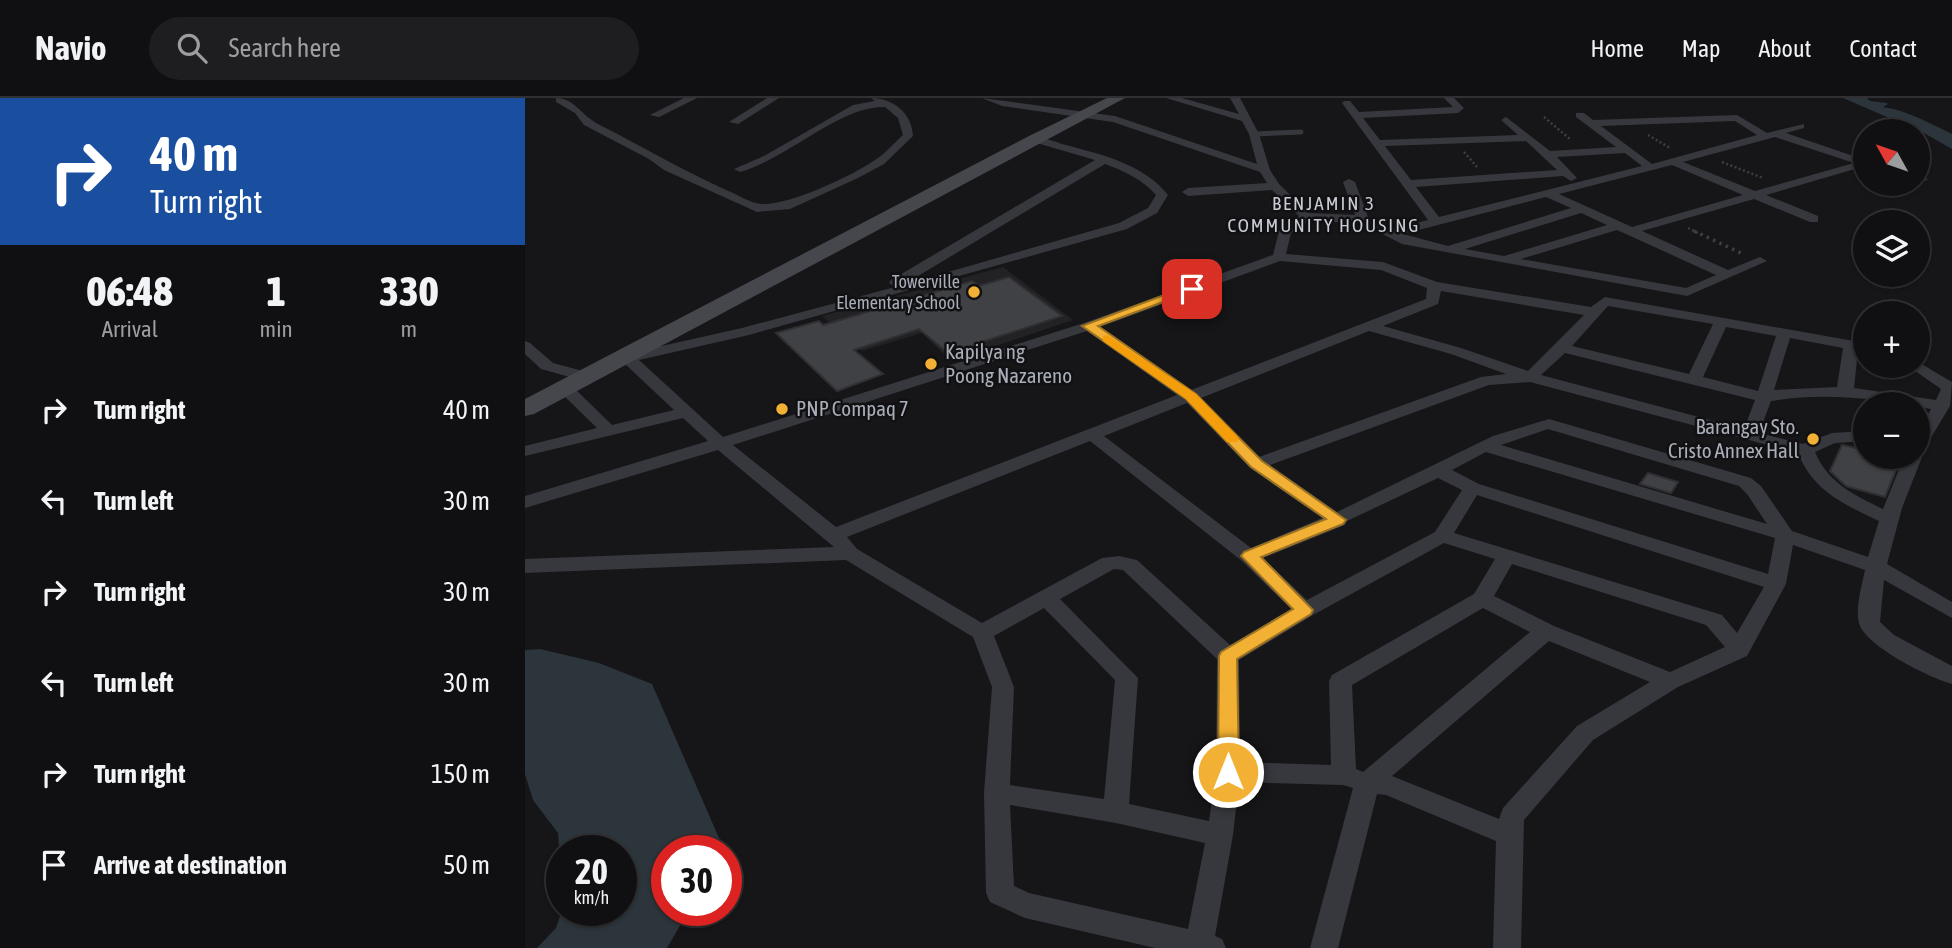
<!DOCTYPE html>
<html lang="en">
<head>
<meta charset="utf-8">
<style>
	body { margin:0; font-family:"Asap Condensed",sans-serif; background:#1e1e20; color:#f1f3f6; height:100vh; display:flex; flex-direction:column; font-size:26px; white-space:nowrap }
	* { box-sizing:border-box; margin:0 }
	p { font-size:23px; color:#9c9d9f }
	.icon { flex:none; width:38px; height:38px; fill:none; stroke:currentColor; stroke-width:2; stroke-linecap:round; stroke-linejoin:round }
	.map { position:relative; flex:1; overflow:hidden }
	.sheet { display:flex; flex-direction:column; background:#101012; width:525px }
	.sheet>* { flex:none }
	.hud { background:#1a4fa0; color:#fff; overflow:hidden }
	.needle { width:46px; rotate:310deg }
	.buttons { position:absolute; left:1328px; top:21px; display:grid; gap:14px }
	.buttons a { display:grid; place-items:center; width:77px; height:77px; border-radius:50%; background:#101012; box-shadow:0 2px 5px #0004,0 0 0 2px #303032; font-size:35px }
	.speed { position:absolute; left:21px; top:737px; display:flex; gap:14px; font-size:35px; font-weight:700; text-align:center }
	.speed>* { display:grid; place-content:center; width:91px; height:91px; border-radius:50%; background:#101012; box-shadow:0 2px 5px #0004,0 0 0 2px #303032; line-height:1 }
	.speed small { font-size:18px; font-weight:400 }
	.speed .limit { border:10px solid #d22; background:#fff; color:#111 }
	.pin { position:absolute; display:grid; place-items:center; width:60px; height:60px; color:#fff; margin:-30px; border-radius:14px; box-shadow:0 4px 10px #0006 }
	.me { position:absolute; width:77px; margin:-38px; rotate:0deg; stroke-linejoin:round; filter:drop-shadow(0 0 5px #0008) }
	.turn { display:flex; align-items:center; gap:24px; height:147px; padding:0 35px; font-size:32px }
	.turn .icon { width:91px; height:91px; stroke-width:2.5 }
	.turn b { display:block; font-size:49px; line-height:60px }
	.eta { display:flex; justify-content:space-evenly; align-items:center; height:119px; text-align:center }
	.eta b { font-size:42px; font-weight:800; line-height:49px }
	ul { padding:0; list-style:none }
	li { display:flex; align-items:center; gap:21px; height:91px; padding:0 35px }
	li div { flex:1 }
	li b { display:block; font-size:26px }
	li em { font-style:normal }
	header { display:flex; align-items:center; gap:42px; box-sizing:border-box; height:98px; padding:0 35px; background:#101012; border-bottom:2px solid #303032 }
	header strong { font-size:33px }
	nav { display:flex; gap:38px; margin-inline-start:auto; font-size:24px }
	.search { width:490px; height:63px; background:#1e1e20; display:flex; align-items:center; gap:18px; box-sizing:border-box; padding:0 24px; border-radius:38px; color:#9c9d9f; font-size:26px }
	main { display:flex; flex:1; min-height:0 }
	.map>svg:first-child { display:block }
	.built { fill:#222225 }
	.water { fill:#2c353c }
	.building { fill:#404145; stroke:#303034; stroke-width:2 }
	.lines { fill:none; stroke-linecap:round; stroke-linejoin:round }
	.path-far1 { stroke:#3d3f44; stroke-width:2.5; stroke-dasharray:2 2.5; stroke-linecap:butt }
	.path { stroke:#3d3f44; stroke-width:3.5; stroke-dasharray:2.5 4.5; stroke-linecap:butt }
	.lane { stroke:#37383d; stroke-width:5 }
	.street { fill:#37383d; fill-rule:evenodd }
	.secondary { fill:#45474d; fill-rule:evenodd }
	.route { fill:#f2b134; stroke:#9d7322; stroke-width:2 }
	.slow { fill:#f59e0b }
	.poi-dot { fill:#f2b134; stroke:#111113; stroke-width:2.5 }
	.labels { text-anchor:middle; stroke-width:5; stroke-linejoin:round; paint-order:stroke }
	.far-poi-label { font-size:18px; fill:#a8adb8; stroke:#111113; text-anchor:end }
	.far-neighbourhood-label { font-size:19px; letter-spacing:2px; fill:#c9ccd4; stroke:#111113 }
	.poi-label { font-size:21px; fill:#a8adb8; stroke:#111113; text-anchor:start }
</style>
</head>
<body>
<header>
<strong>Navio</strong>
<div class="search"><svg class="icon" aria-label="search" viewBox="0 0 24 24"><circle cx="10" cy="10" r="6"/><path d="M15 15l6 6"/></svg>Search here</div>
<nav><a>Home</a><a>Map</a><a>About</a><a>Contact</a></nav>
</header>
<main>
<section class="sheet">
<div class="hud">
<div class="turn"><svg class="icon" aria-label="right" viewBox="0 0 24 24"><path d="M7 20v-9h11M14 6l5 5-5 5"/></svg><div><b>40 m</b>Turn right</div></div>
</div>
<div class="eta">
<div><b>06:48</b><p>Arrival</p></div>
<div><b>1</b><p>min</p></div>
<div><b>330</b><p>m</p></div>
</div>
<ul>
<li><svg class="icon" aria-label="right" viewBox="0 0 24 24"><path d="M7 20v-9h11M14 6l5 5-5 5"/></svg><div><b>Turn right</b></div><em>40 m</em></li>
<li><svg class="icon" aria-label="left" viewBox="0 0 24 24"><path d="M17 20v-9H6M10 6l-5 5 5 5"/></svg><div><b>Turn left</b></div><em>30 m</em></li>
<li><svg class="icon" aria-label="right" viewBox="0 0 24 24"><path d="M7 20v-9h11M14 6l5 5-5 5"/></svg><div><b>Turn right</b></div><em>30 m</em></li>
<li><svg class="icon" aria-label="left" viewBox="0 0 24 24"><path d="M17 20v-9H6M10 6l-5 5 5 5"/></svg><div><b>Turn left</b></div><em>30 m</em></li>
<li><svg class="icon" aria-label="right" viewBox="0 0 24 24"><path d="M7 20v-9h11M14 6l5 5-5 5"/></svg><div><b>Turn right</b></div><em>150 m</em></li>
<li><svg class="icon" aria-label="arrive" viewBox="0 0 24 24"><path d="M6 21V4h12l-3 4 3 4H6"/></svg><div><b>Arrive at destination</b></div><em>50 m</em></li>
</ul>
</section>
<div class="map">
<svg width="1427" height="850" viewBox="0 0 1427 850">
	<rect width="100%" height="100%" fill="#161618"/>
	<path class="built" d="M478,169L548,222L426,263L397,235L337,253L297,218Z"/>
	<g class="water">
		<path d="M1318,0H1342L1345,3L1361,5L1363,6L1358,9C1384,13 1404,25 1427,36V51L1399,35Z"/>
		<path d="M15,551L74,565L127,586L197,747L194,752H142V812H164L142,850H12L31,830L37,812H96V752H37V810L31,787L35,760L33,735L8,702L0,676V552Z"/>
	</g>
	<g class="building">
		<path d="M484,179L537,218L457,244L463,249L438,257L432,252L423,255L394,231L329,252L358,276L312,293L251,235L294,223L298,227L447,183L454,188Z"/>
		<path d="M1317,347L1340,352V359H1364L1375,362L1360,399L1321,388L1305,373Z"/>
		<path d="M1123,375L1153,384L1146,395L1115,386Z"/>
	</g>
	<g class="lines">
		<g class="path-far1">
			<path d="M1019,19L1046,42"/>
			<path d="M1123,37L1145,50"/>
			<path d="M939,54L952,69"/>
			<path d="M1197,64L1238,80"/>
			<path d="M1355,86L1369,90"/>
			<path d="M1163,130L1173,135"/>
		</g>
		<path class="path" d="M1169,133L1218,156"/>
		<path class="lane" d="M729,36L776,34"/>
		<g class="street">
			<path d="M31,0C49,0 56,17 73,26C116,48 157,72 201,92C212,96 225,105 236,106C263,108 327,78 350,62C360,56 369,45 378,37L373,20L360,9C316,7 262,61 215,74L209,71L239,58L328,7L350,3L346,0C368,0 387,15 388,38L359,66L333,80L265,111L232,114L139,72L124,61L59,27L50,15L31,4Z"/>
			<path d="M159,0H172L134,19L125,17Z"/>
			<path d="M242,0H254L213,26L204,24Z"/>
			<path d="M457,0L590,18L732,66L724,36L717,23L641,0H657L714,16L705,0H715L734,36L745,72L754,86L784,115L830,117L818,84L824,81L830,84L843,119L869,131L903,122L817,5L819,3H825L834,14L928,9L919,0H929L939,10L933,15L838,20L855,42L993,37L976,22L981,19L1025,53L1091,49L1051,19V15H1059L1068,22L1212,17L1242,35L1279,26V30L1261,35L1340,62V68L1241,97L1293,118V124H1285L1229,101L1117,133L1203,172L1235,159L1242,163L1162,198L877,146L836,125L784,123L766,135L761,156L858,164L912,184L1066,209L1080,199L1340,245V253L1333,252L1329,290L1411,302L1416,291L1383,268H1393V264L1427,284L1425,308L1399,351L1393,352V335L1406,311C1355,301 1300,294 1246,303L1234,335L1278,346L1307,335L1340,333V343L1310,345L1290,354C1303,385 1329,397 1358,411L1379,359H1393L1394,355L1397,359L1377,410L1362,466L1427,504V520L1359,482L1355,524L1369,537L1427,568V586C1405,580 1340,548 1334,525C1330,510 1337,487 1340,472L1268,447L1261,486L1222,558L1153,589L1068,642L999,722L996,850H968L971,743L861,697L852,696L813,850H785L828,690L818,687L714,684L708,737L690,838L697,841L701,850H630L500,820L465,804L461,795L459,695L467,589L448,539L321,462L0,475V461L309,449L193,352L0,410V398L183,343L158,320L0,358V348L72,330L34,293L32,290L40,285L46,287L87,327L149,312L99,265L92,264L89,261L92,258L217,230L370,189L364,185L366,182L570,62L505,43V39C516,38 527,43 537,46C574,56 618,65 643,97L632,115L602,131L224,237L114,262L198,339L559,225L748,157L754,133L774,118L747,92L663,98L657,94L663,90L742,85L735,74L588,24L477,8ZM1210,23L1232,37L1127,66L1076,28ZM1250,39L1329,65L1230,93L1158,64ZM1001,43L1032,72L886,82L860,48ZM1100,55L1117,68L914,119L891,89L1038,78L1046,83L1052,80L1032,59ZM580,66C599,73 617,81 631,97L623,110L594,125L378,187ZM1147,67L1218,97L1107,129L1034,96ZM1021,99L1046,110L923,148L878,136ZM1056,115L1082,127L979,158L940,151ZM1092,132L1101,136L1191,177L1161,190L996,161ZM755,163L856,172L902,190L901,201L666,292L575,229ZM916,193L1059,217L1003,273L936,250L858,228L913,206ZM1083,208L1188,226L1164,276L1047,248ZM1201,229L1251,238L1233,293L1178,279ZM562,233L652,297L311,429L208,347ZM844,233L926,256L981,276L956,279L734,359L676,300ZM1265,240L1318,250L1312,289L1249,292ZM1040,255L1230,302L1219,331L1016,277ZM1005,284L1273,355C1288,393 1320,407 1354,423L1343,459L1267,433L1236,388L1226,380L1024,321L968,338L812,414L745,367L964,287ZM662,305L725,370L797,420L726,450L579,338ZM1023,331L1214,388L1222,396L1242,426L976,347ZM565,343L717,463L766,511L705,547L612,462L594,458L577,460L457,525L332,451L322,439ZM961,354L1250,440L1243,476L954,386L927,372ZM913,380L937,392L910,434L782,502L738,460L820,427L822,423ZM952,397L1239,489L1212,535L1197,517L929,435ZM919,445L970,461L949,496L807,577L804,583L806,667L715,664L714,562L788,517ZM987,466L1181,527L1200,549L1145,574L1029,528L969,498ZM589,471L598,472L692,561L691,674L684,723L604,706L613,580L535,501ZM519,510L590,582L579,701L485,687L489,589L469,538ZM958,510L1005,534L838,674L831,671L827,587ZM1024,543L1125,584L1052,628L978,710L974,721L867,678ZM485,707L591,725L680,745L663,831L504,795L489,788Z"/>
			<path d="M1393,78L1401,80L1403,82L1393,84Z"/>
			<path d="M0,243L5,245L28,265L69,276L71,279L63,284L16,271L0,256Z"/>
		</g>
		<path class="secondary" d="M582,0H600L9,316L0,318V301L504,38Z"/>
	</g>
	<path class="route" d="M663,188L673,191L573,228L671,296L737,363L821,422L818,426L736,459L788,512L786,516L712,561L714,674L711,680L703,682L696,680L693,674L694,558L696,554L768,511L716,458L719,454L801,421L726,369L661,301L557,228Z"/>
	<path class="slow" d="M582,237L671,296L712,338L714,341L712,344H702L661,301L578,243V238Z"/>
	<g class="poi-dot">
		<circle cx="449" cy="194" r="7"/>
		<circle cx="406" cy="266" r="7"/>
		<circle cx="257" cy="311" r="7"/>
		<circle cx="1288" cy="341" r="7"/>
	</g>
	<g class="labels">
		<g class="far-poi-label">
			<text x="435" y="190">Towerville<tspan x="435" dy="21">Elementary School</tspan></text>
		</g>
		<g class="far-neighbourhood-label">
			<text x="799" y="112">BENJAMIN 3<tspan x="799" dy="22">COMMUNITY HOUSING</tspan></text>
		</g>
		<g class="poi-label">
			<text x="420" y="261">Kapilya ng<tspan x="420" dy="24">Poong Nazareno</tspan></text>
			<text x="271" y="318">PNP Compaq 7</text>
			<text x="1274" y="336" text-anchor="end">Barangay Sto.<tspan x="1274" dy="24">Cristo Annex Hall</tspan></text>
		</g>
	</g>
</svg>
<div class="buttons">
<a><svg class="needle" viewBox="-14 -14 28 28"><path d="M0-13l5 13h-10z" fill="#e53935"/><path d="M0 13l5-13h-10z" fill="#9c9d9f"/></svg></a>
<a><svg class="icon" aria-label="layers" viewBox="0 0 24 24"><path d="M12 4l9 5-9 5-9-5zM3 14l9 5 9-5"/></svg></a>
<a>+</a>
<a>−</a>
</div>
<div class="speed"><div>20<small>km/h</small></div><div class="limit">30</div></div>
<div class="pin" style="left:667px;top:191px;background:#d93025"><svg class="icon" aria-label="arrive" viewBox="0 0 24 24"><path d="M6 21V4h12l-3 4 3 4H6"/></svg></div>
<svg class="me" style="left:703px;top:674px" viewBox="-20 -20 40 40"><circle r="17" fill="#f2b134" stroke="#fff" stroke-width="3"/><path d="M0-11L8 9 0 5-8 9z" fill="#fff"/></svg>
</div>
</main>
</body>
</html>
